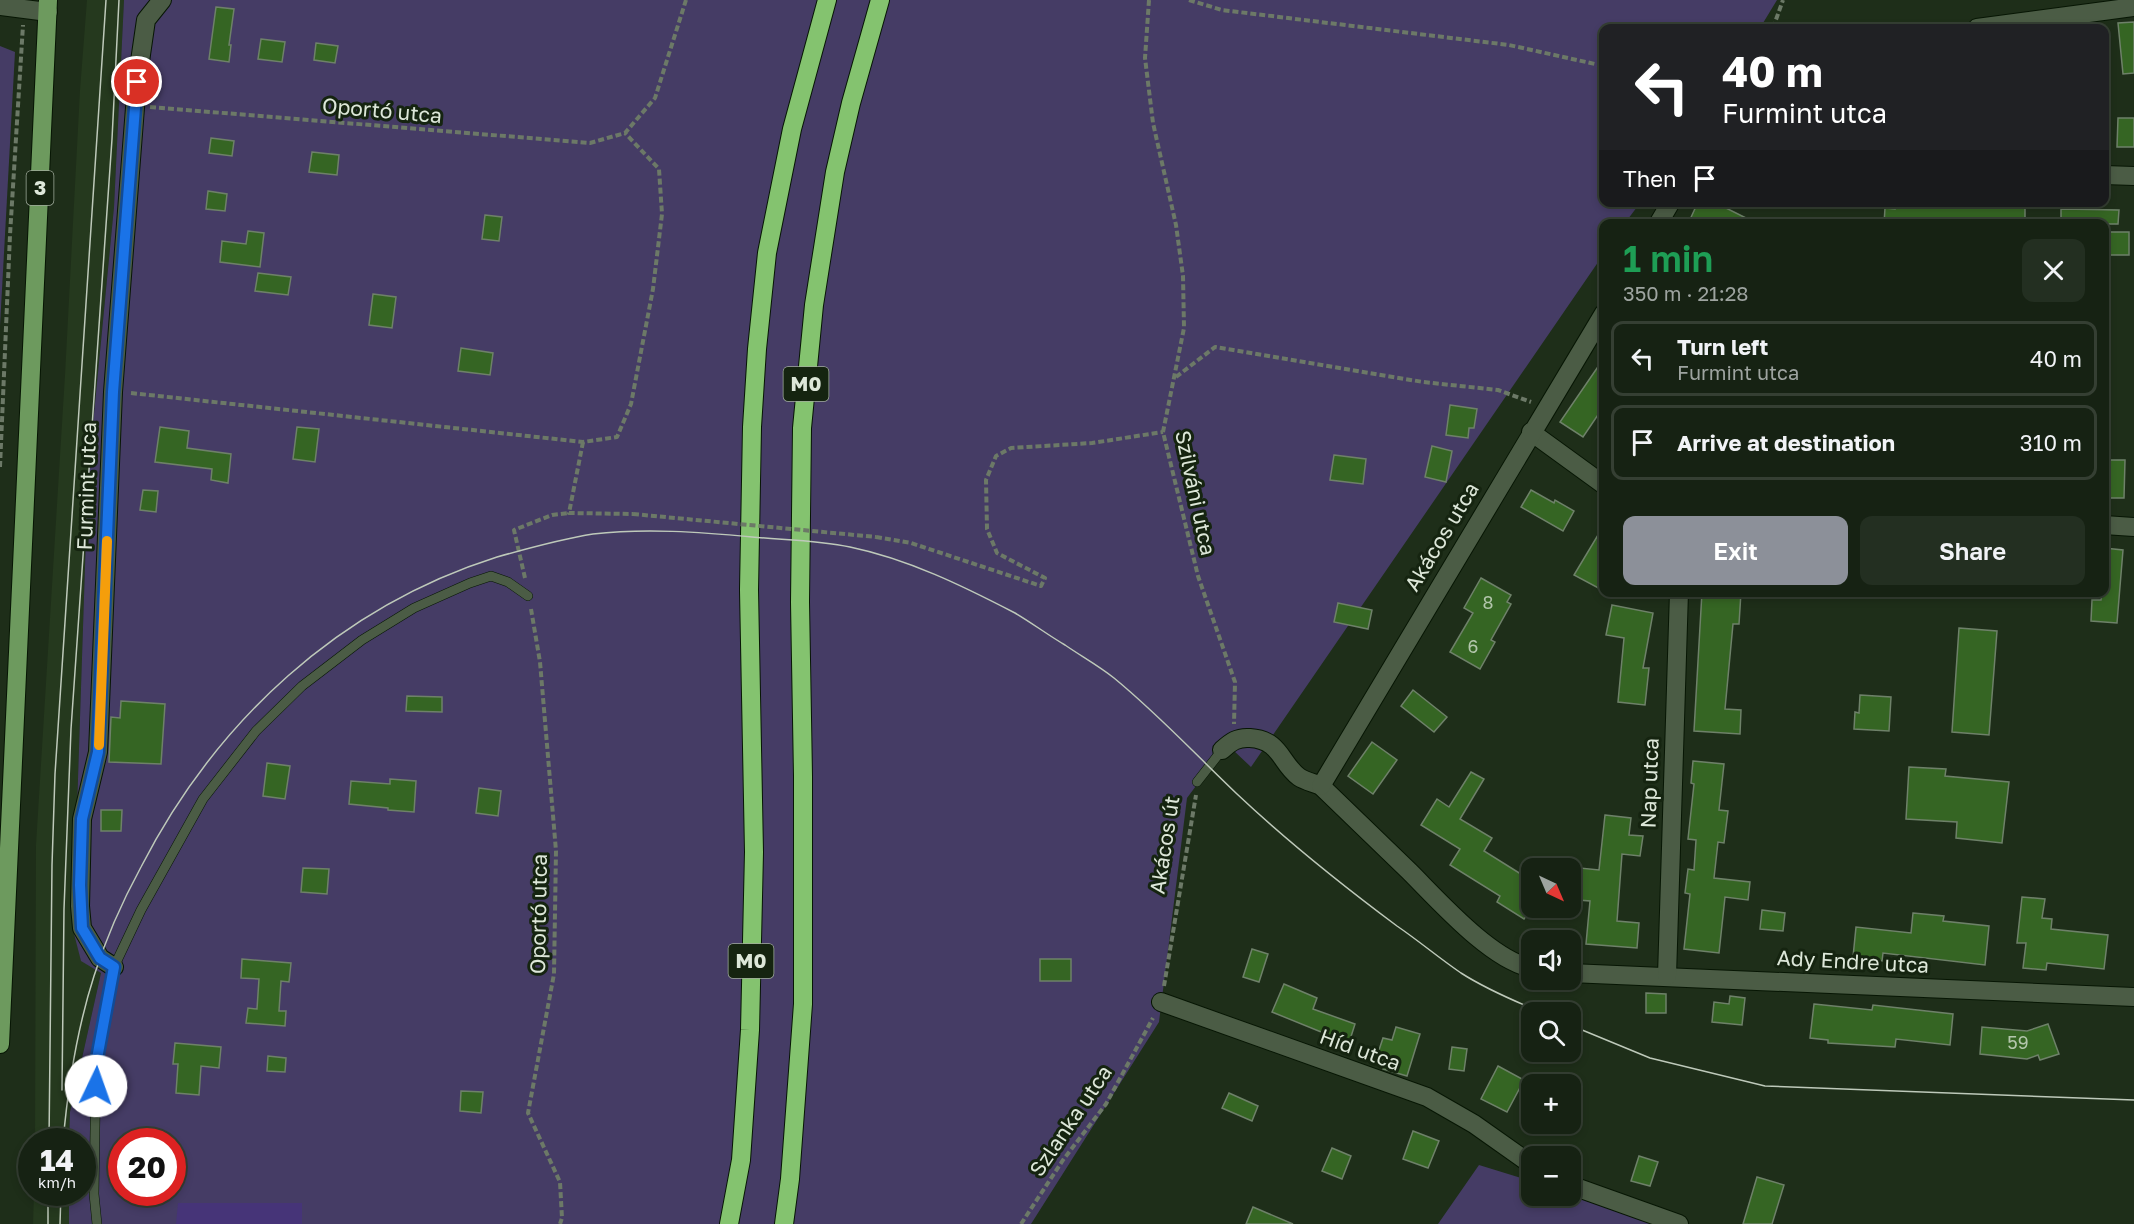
<!DOCTYPE html>
<html lang="en">
<head>
<meta charset="utf-8">
<style>
	body { margin:0; font-family:"Golos Text",sans-serif; background:#232f21; color:#f1f3f6; height:100vh; display:flex; flex-direction:column; font-size:22px; white-space:nowrap }
	* { box-sizing:border-box; margin:0 }
	p { font-size:20px; color:#9ea4a0 }
	.icon { flex:none; width:33px; height:33px; fill:none; stroke:currentColor; stroke-width:2; stroke-linecap:round; stroke-linejoin:round }
	.map { position:relative; flex:1; overflow:hidden }
	.side { position:absolute; left:1599px; top:219px; width:510px; height:378px; display:flex; flex-direction:column; background:#162213; border-radius:12px; box-shadow:0 3px 9px #0003,0 0 0 2px #353f33 }
	.side>* { flex:none }
	.guide { position:absolute; left:1599px; top:24px; width:510px; height:183px; border-radius:12px; box-shadow:0 3px 9px #0003,0 0 0 2px #353f33; background:#202124; color:#fff; overflow:hidden }
	.needle { width:39px; rotate:136deg }
	.controls { position:absolute; left:1521px; top:858px; display:grid; gap:12px }
	.controls a { display:grid; place-items:center; width:60px; height:60px; border-radius:12px; background:#162213; box-shadow:0 3px 9px #0003,0 0 0 2px #353f33; font-size:30px }
	.speed { position:absolute; left:18px; top:1128px; display:flex; gap:12px; font-size:30px; font-weight:700; text-align:center }
	.speed>* { display:grid; place-content:center; width:78px; height:78px; border-radius:50%; background:#162213; box-shadow:0 3px 9px #0003,0 0 0 2px #353f33; line-height:1 }
	.speed small { font-size:15px; font-weight:400 }
	.speed .limit { border:9px solid #d22; background:#fff; color:#111 }
	.pin { position:absolute; display:grid; place-items:center; width:51px; height:51px; color:#fff; margin:-26px; border:3px solid #fff; border-radius:50%; box-shadow:0 2px 6px #0007 }
	.me { position:absolute; width:66px; margin:-33px; rotate:3deg; stroke-linejoin:round; filter:drop-shadow(0 0 4px #0008) }
	.turn { display:flex; align-items:center; gap:21px; height:126px; padding:0 24px; font-size:27px }
	.turn .icon { width:78px; height:78px; stroke-width:2.5 }
	.turn b { display:block; font-size:42px; line-height:51px }
	.then { display:flex; align-items:center; height:57px; padding:0 24px; background:#0003; gap:12px; font-size:22px }
	.round { display:grid; place-items:center; flex:none; width:63px; height:63px; border-radius:12px; background:#232f21 }
	.headline { display:flex; align-items:center; justify-content:space-between; height:102px; padding:0 24px }
	h1 { font-size:36px; font-weight:600; line-height:45px; color:#1e9e55 }
	.cta { display:flex; gap:12px; margin-top:auto; padding:12px 24px }
	.cta a { flex:1; height:69px; border-radius:12px; background:#8c9099; color:#fff; font-size:24px; font-weight:600; line-height:69px; text-align:center }
	.cta a+a { background:#232f21; color:#f1f3f6 }
	ul { padding:0; list-style:none }
	li { display:flex; align-items:center; gap:18px; height:75px; margin:0 12px 9px; padding:0 12px; border:3px solid #353f33; border-radius:12px }
	li div { flex:1 }
	li b { display:block; font-size:22px }
	li em { font-style:normal }
	.map>svg:first-child { display:block }
	.built { fill:#25391e }
	.green { fill:#453c65; fill-rule:evenodd }
	.water { fill:#463478 }
	.building { fill:#356523; stroke:#6e8169; stroke-width:1.5 }
	.lines { fill:none; stroke-linecap:round; stroke-linejoin:round }
	.lane-casing { stroke:#071604; stroke-width:10 }
	.street-casing { stroke:#071604; stroke-width:20 }
	.primary-casing { stroke:#071604; stroke-width:20 }
	.highway-casing { stroke:#071604; stroke-width:20 }
	.path { stroke:#6c7967; stroke-width:4; stroke-dasharray:6 3; stroke-linecap:butt }
	.lane { stroke:#4b5c45; stroke-width:9 }
	.street { stroke:#4b5c45; stroke-width:18 }
	.primary { stroke:#6d9a5e; stroke-width:18 }
	.highway { stroke:#84c36f; stroke-width:18 }
	.tram { stroke:#bec9ba; stroke-width:1.5 }
	.path-bridge { stroke:#6c7967; stroke-width:4; stroke-dasharray:6 3; stroke-linecap:butt }
	.route-casing { stroke:#114b97; stroke-width:15 }
	.route { stroke:#1a73e8; stroke-width:10 }
	.slow { stroke:#f59e0b; stroke-width:10 }
	.labels { text-anchor:middle; stroke-width:6; stroke-linejoin:round; paint-order:stroke }
	.number-label { font-size:18px; fill:#b3c6ac }
	.shield { fill:#152410; stroke:#a1ac9d; stroke-width:1.5 }
	.shield-label { font-size:20px; font-weight:bold; fill:#dde7d9 }
	.street-label { font-size:21px; fill:#dde7d9; stroke:#152410 }
</style>
</head>
<body>
<div class="map">
<svg width="2134" height="1224" viewBox="0 0 2134 1224">
	<rect width="100%" height="100%" fill="#1e2e19"/>
	<g class="built">
		<path d="M87,0H124L114,207L88,476L73,930L81,960L101,973L70,1112L69,1141L35,1142L36,845L65,375L80,90Z"/>
		<path d="M34,1193H69V1224H33Z"/>
	</g>
	<g class="green">
		<path d="M124,0H1777L1760,28H1604V202L1640,203L1625,223L1604,224L1603,255L1251,767L1233,750L1222,751L1187,798L1159,1022L1031,1224H69V1193L82,1192V1142L69,1141L70,1112L101,973L81,961L73,930L88,476L114,207ZM122,1142H172V1192H122Z"/>
		<path d="M0,46L15,52L0,326Z"/>
		<path d="M1479,1165L1531,1181L1532,1196H1570L1571,1193L1674,1224H1438Z"/>
	</g>
	<path class="water" d="M178,1203H302V1224H176Z"/>
	<g class="building">
		<path d="M216,7L234,9L229,45H231L229,62L209,59Z"/>
		<path d="M2134,22V73L2123,74L2118,23Z"/>
		<path d="M261,39L285,42L282,62L258,59Z"/>
		<path d="M316,43L338,46L335,63L314,60Z"/>
		<path d="M2118,118H2134V147H2117Z"/>
		<path d="M211,138L234,141L232,156L209,153Z"/>
		<path d="M312,152L339,155L337,175L309,172Z"/>
		<path d="M208,191L227,194L225,211L206,209Z"/>
		<path d="M1698,202H1714L1758,224H1688Z"/>
		<path d="M1895,202H2025V224H1884L1885,208L1895,209Z"/>
		<path d="M2061,209L2119,210L2118,224H2061Z"/>
		<path d="M485,215L502,217L499,241L482,239Z"/>
		<path d="M248,231L264,233L260,267L220,262L222,241L246,244Z"/>
		<rect x="2104" y="232" width="25" height="23"/>
		<path d="M258,273L291,277L288,295L255,291Z"/>
		<path d="M373,294L396,297L392,328L369,325Z"/>
		<path d="M461,348L493,353L490,375L458,371Z"/>
		<path d="M1604,358V406L1583,437L1560,422Z"/>
		<path d="M1450,405L1477,409L1474,428H1469L1468,438L1446,435Z"/>
		<path d="M160,427L189,431L187,448L231,454L228,483L211,480L212,469L155,462Z"/>
		<path d="M297,427L319,429L315,462L293,459Z"/>
		<path d="M1432,446L1452,451L1446,482L1425,477Z"/>
		<path d="M1334,455L1366,459L1363,484L1330,480Z"/>
		<path d="M2104,460H2125L2124,498H2104Z"/>
		<path d="M143,490L158,491L156,512L140,510Z"/>
		<path d="M1531,490L1554,503L1555,500L1574,511L1563,531L1521,507Z"/>
		<path d="M1604,525V591L1574,575Z"/>
		<path d="M2104,548L2123,550L2117,623L2091,621L2092,600H2101L2102,592H2104Z"/>
		<path d="M1481,578L1511,595L1507,602L1511,604L1491,640L1495,642L1480,669L1450,652L1473,613L1464,608Z"/>
		<path d="M1702,592H1741L1739,624H1733L1725,709L1741,710L1740,734L1694,731Z"/>
		<path d="M1338,603L1372,610L1368,629L1334,622Z"/>
		<path d="M1612,605L1653,613L1643,668H1649L1645,705L1618,702L1624,638L1606,635Z"/>
		<path d="M1959,628L1997,631L1989,735L1952,732Z"/>
		<path d="M1413,690L1447,717L1434,732L1401,706Z"/>
		<path d="M1860,695L1891,697L1889,731L1854,729L1855,712L1859,713Z"/>
		<path d="M407,696L442,697V712L406,711Z"/>
		<path d="M121,701L165,704L161,764L109,762L111,717L120,718Z"/>
		<path d="M1372,742L1397,760L1373,794L1348,776Z"/>
		<path d="M1693,761L1724,764L1719,810L1728,811L1724,843L1718,842L1714,878L1750,882L1748,900L1725,897L1719,953L1684,949L1690,894L1685,893L1688,869L1694,870L1696,840L1688,839L1694,784L1691,783Z"/>
		<path d="M267,763L290,766L285,799L263,796Z"/>
		<path d="M1909,767L1946,769L1945,776L2009,782L2002,843L1956,838L1957,822L1906,819Z"/>
		<path d="M1471,772L1484,779L1460,819L1492,838L1484,851L1532,881V907L1524,919L1497,902L1500,896L1450,865L1460,849L1421,825L1437,799L1449,807Z"/>
		<path d="M390,779L416,781L414,812L388,810V808L349,804L351,781L390,784Z"/>
		<path d="M479,788L501,791L498,816L476,813Z"/>
		<path d="M101,810H122L121,831H101Z"/>
		<path d="M1605,815L1631,818L1629,835L1643,836L1640,856L1622,854L1617,921L1639,923L1637,948L1586,944L1590,901L1578,900L1580,868L1599,870Z"/>
		<path d="M303,868L329,869L327,894L301,892Z"/>
		<path d="M2022,897L2045,899L2042,918L2052,919L2051,929L2108,935L2104,969L2047,963L2046,970L2023,968L2026,943H2017Z"/>
		<path d="M1762,910L1785,913L1783,931L1760,929Z"/>
		<path d="M1913,913L1944,916L1943,921L1989,926L1985,965L1883,953L1882,961L1853,957L1856,927L1911,933Z"/>
		<path d="M1252,949L1268,954L1259,982L1243,977Z"/>
		<path d="M242,959L291,963L289,982L281,981L279,1011H286L285,1026L246,1023L248,1008L257,1009L259,979L241,978Z"/>
		<rect x="1040" y="959" width="31" height="22"/>
		<path d="M1284,984L1317,998L1313,1009L1355,1024L1348,1046L1330,1040L1331,1036L1272,1012Z"/>
		<path d="M1646,993L1666,994V1013H1646Z"/>
		<path d="M1730,996L1745,998L1742,1025L1712,1022L1714,1002L1729,1004Z"/>
		<path d="M1814,1004L1872,1010L1873,1005L1953,1014L1950,1045L1896,1039L1895,1047L1828,1043V1040L1810,1038Z"/>
		<path d="M2048,1024L2059,1054L2040,1060L2038,1055L2027,1059L1980,1054L1982,1027L2027,1031Z"/>
		<path d="M1396,1027L1420,1034L1407,1076L1383,1069L1385,1061L1376,1059L1383,1038L1392,1040Z"/>
		<path d="M175,1043L221,1047L219,1068L201,1066L199,1095L176,1093L178,1064H173Z"/>
		<path d="M1452,1047L1467,1049L1464,1071L1449,1069Z"/>
		<path d="M268,1056L286,1058L285,1072L267,1071Z"/>
		<path d="M1498,1066L1524,1080L1507,1112L1481,1099Z"/>
		<path d="M461,1091L483,1092L481,1113L460,1111Z"/>
		<path d="M1229,1093L1258,1106L1252,1121L1222,1108Z"/>
		<path d="M1413,1131L1439,1141L1428,1168L1403,1159Z"/>
		<path d="M1332,1148L1351,1156L1342,1179L1322,1171Z"/>
		<path d="M1639,1156L1658,1162L1650,1186L1631,1181Z"/>
		<path d="M1757,1177L1784,1185L1772,1224H1743Z"/>
		<path d="M1253,1207L1293,1224H1246Z"/>
	</g>
	<g class="lines">
		<g class="lane-casing">
			<g id="lane">
				<path d="M1197,782L1222,750"/>
				<path d="M97,1224L94,1194L96,1064L114,967L141,910L203,799L256,731L302,686L362,640L414,608L470,583L491,576L508,582L528,596"/>
			</g>
		</g>
		<g class="street-casing">
			<g id="street">
				<path d="M0,6L48,12"/>
				<path d="M1977,28L2134,7"/>
				<path d="M2104,175L2134,176"/>
				<path d="M1658,224L1671,202"/>
				<path d="M1531,432L1604,485"/>
				<path d="M2104,525L2134,527"/>
				<path d="M1222,750C1231,742 1237,737 1250,738C1281,740 1280,763 1299,777C1305,781 1314,783 1321,786C1351,815 1380,843 1410,872C1439,901 1492,961 1532,968"/>
				<path d="M1321,786L1604,313"/>
				<path d="M114,967L100,958L82,928L80,906L82,819L98,752L113,392L137,82L146,20L162,0"/>
				<path d="M1570,973L2134,997"/>
				<path d="M1667,976L1679,592"/>
				<path d="M1161,1002L1427,1097L1474,1124L1532,1165"/>
				<path d="M1570,1185L1679,1224"/>
			</g>
		</g>
		<g class="primary-casing">
			<path id="primary" d="M0,1044L48,0"/>
		</g>
		<g class="highway-casing">
			<g id="highway">
				<path d="M729,1224L741,1160L750,1030L754,852L749,590L752,427L757,349L767,253L792,129L827,0"/>
				<path d="M784,1224L790,1179L803,1004V776L800,602L802,428L814,305L835,172L851,103L880,0"/>
			</g>
		</g>
		<g class="path">
			<path d="M1149,0L1145,58L1153,123L1176,225L1183,276L1184,328L1163,432L1198,576L1235,682L1234,724"/>
			<path d="M1189,0L1222,10L1509,45L1604,66"/>
			<path d="M1773,28L1783,0"/>
			<path d="M150,107L590,143L625,133L655,98L686,0"/>
			<path d="M1176,377L1215,347L1423,382L1498,390L1531,402"/>
			<path d="M131,393L583,442L617,437L631,404L653,289L662,214L659,169L625,133"/>
			<path d="M583,442L569,513L633,514"/>
			<path d="M0,467L10,235L23,25"/>
			<path d="M876,537L911,543L1041,586L1045,578L997,553L987,529L986,480L996,456L1011,448L1092,443L1163,432"/>
			<path d="M525,578L514,530L552,515L569,513"/>
			<path d="M531,609L540,662L556,851L554,974L528,1113L560,1182L562,1218L560,1224"/>
			<path d="M1164,986L1196,795"/>
			<path d="M1021,1224L1063,1160L1106,1104L1153,1018"/>
		</g>
		<use href="#lane" class="lane"/>
		<use href="#street" class="street"/>
		<use href="#primary" class="primary"/>
		<use href="#highway" class="highway"/>
		<g class="tram">
			<path d="M1570,1025L1650,1058L1765,1086L2134,1100"/>
			<path d="M62,1090L64,909L71,729L112,139L119,0"/>
			<path d="M49,1142L52,865L55,774L106,0"/>
			<path d="M63,1142C68,1086 77,1029 94,976C106,938 122,902 141,867C216,721 339,607 497,557C529,548 561,539 593,534C645,528 700,532 752,537C784,540 818,540 850,547C908,559 963,586 1015,613C1032,623 1048,635 1065,645C1081,656 1099,666 1114,678C1158,714 1196,755 1237,794C1287,841 1342,885 1397,926C1419,941 1439,958 1461,973C1486,989 1514,1001 1541,1012"/>
			<path d="M48,1224V1192"/>
			<path d="M60,1224L61,1192"/>
		</g>
		<path class="path-bridge" d="M633,514L876,537"/>
	</g>
	<g class="lines">
		<g class="route-casing">
			<path id="route" d="M96,1086V1064L114,967L100,958L82,928L80,885L82,819L98,752L113,392L137,82"/>
		</g>
		<use href="#route" class="route"/>
		<path class="slow" d="M99,745L107,541"/>
	</g>
	<g class="labels">
		<g class="number-label">
			<text x="1488" y="609">8</text>
			<text x="1473" y="653">6</text>
			<text x="2018" y="1049">59</text>
		</g>
		<g class="shield">
			<rect x="26.5" y="171" width="27" height="34" rx="4.5"/>
			<rect x="783.5" y="367" width="45" height="34" rx="4.5"/>
			<rect x="728.5" y="944" width="45" height="34" rx="4.5"/>
		</g>
		<g class="shield-label">
			<text x="40" y="195">3</text>
			<text x="806" y="391">M0</text>
			<text x="751" y="968">M0</text>
		</g>
		<g class="street-label">
			<text transform="translate(382 111) rotate(5)" y="7">Oportó utca</text>
			<text transform="translate(87 486) rotate(-88)" y="7">Furmint utca</text>
			<text transform="translate(1195 493) rotate(78)" y="7">Szilváni utca</text>
			<text transform="translate(1442 537) rotate(-59)" y="7">Akácos utca</text>
			<text transform="translate(1650 783) rotate(-88)" y="7">Nap utca</text>
			<text transform="translate(1165 845) rotate(-81)" y="7">Akácos út</text>
			<text transform="translate(539 914) rotate(-89)" y="7">Oportó utca</text>
			<text transform="translate(1853 962) rotate(3)" y="7">Ady Endre utca</text>
			<text transform="translate(1360 1050) rotate(20)" y="7">Híd utca</text>
			<text transform="translate(1071 1121) rotate(-56)" y="7">Szlanka utca</text>
		</g>
	</g>
</svg>
<div class="controls">
<a><svg class="needle" viewBox="-14 -14 28 28"><path d="M0-13l5 13h-10z" fill="#e53935"/><path d="M0 13l5-13h-10z" fill="#9ea4a0"/></svg></a>
<a><svg class="icon" aria-label="sound" viewBox="0 0 24 24"><path d="M4 9h4l5-4v14l-5-4H4zM17 9q2 3 0 6"/></svg></a>
<a><svg class="icon" aria-label="search" viewBox="0 0 24 24"><circle cx="10" cy="10" r="6"/><path d="M15 15l6 6"/></svg></a>
<a>+</a>
<a>−</a>
</div>
<div class="speed"><div>14<small>km/h</small></div><div class="limit">20</div></div>
<div class="pin" style="left:137px;top:82px;background:#d93025"><svg class="icon" aria-label="arrive" viewBox="0 0 24 24"><path d="M6 21V4h12l-3 4 3 4H6"/></svg></div>
<svg class="me" style="left:96px;top:1086px" viewBox="-20 -20 40 40"><circle r="19" fill="#fff"/><path d="M0-13L10 11 0 6-10 11z" fill="#1a73e8"/></svg>
<div class="guide">
<div class="turn"><svg class="icon" aria-label="left" viewBox="0 0 24 24"><path d="M17 20v-9H6M10 6l-5 5 5 5"/></svg><div><b>40 m</b>Furmint utca</div></div>
<div class="then">Then<svg class="icon" aria-label="arrive" viewBox="0 0 24 24"><path d="M6 21V4h12l-3 4 3 4H6"/></svg></div>
</div>
<section class="side">
<div class="headline"><div><h1>1 min</h1><p>350 m · 21:28</p></div><a class="round"><svg class="icon" aria-label="close" viewBox="0 0 24 24"><path d="M6 6l12 12M18 6L6 18"/></svg></a></div>
<ul>
<li><svg class="icon" aria-label="left" viewBox="0 0 24 24"><path d="M17 20v-9H6M10 6l-5 5 5 5"/></svg><div><b>Turn left</b><p>Furmint utca</p></div><em>40 m</em></li>
<li><svg class="icon" aria-label="arrive" viewBox="0 0 24 24"><path d="M6 21V4h12l-3 4 3 4H6"/></svg><div><b>Arrive at destination</b></div><em>310 m</em></li>
</ul>
<div class="cta"><a>Exit</a><a>Share</a></div>
</section>
</div>
</body>
</html>
